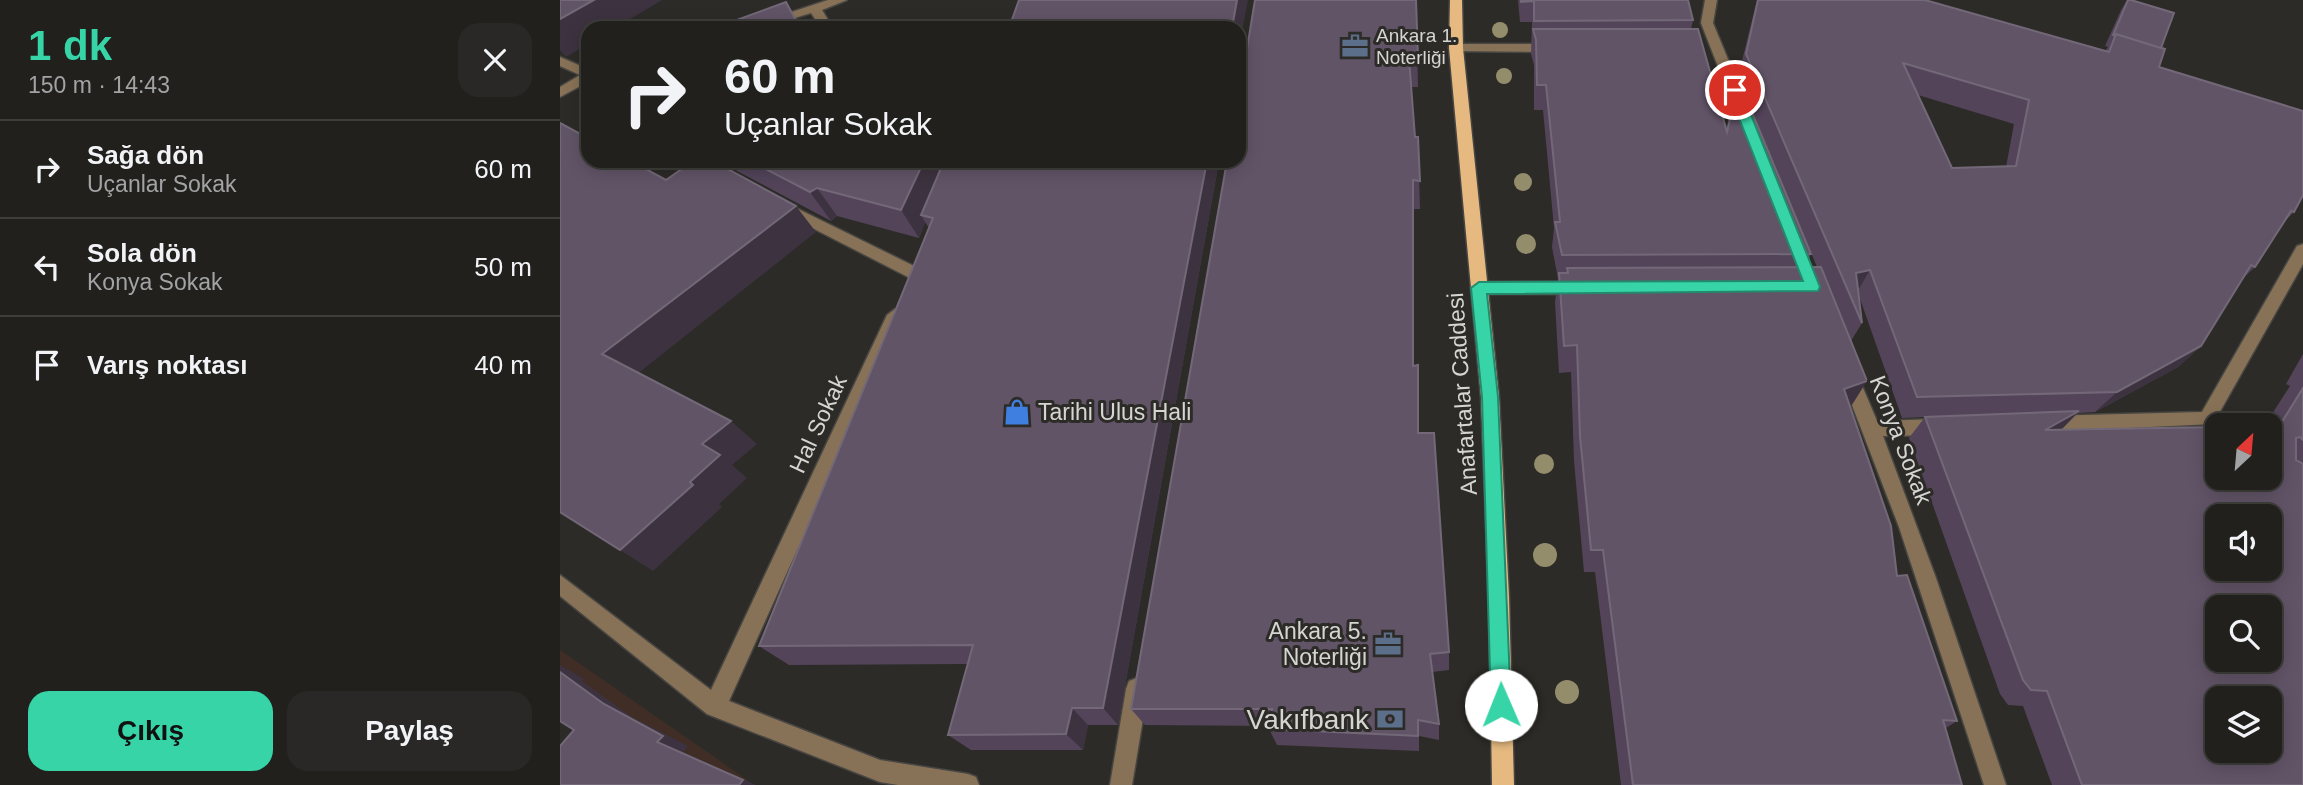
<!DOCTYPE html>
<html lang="tr">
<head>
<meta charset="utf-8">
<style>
	body { margin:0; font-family:Helvetica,sans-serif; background:#292826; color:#f1f3f6; height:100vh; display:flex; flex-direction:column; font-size:26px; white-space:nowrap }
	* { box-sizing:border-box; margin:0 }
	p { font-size:23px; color:#a2a3a4 }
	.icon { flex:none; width:38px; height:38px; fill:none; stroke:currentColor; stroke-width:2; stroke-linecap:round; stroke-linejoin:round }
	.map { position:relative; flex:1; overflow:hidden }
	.drawer { display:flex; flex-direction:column; background:#21201d; width:560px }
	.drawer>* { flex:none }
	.hud { position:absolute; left:21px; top:21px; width:665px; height:147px; border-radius:21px; box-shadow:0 4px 18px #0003,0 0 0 2px #3e3e3b; background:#21201d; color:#f1f3f6; overflow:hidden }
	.needle { width:46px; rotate:26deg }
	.controls { position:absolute; left:1645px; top:413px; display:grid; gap:14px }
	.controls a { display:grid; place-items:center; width:77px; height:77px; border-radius:14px; background:#21201d; box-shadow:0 4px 18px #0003,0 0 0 2px #3e3e3b; font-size:35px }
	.pin { position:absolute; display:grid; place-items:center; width:60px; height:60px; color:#fff; margin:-30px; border:4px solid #fff; border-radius:50%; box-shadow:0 2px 7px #0007 }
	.me { position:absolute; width:77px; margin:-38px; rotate:359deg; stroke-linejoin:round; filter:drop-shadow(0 0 5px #0008) }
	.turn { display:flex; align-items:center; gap:24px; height:147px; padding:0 28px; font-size:32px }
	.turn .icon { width:91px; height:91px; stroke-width:2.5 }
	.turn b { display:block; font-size:49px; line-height:60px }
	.round { display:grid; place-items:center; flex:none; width:74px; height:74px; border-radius:21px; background:#292826 }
	.overview { display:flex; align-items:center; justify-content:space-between; height:119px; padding:0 28px }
	h1 { font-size:42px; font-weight:800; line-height:52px; color:#36d4a7 }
	.primary-button { display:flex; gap:14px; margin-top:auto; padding:14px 28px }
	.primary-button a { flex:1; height:80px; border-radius:21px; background:#36d4a7; color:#111; font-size:28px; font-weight:800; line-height:80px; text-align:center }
	.primary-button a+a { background:#292826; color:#f1f3f6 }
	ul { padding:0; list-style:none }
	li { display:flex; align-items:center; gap:21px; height:98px; padding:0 28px; border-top:2px solid #3e3e3b }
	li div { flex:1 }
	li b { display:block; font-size:26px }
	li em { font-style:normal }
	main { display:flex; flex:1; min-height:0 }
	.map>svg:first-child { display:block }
	.commercial { fill:#402e26 }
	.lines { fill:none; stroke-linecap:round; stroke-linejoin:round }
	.minor-casing { stroke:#474642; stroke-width:3 }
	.major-casing { stroke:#474642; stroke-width:3 }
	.minor { fill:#887257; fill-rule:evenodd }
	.major { fill:#e5b980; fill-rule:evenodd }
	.tree { fill:#948d6c }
	.wall { fill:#53445a; fill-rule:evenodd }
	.shaded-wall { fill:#3d3340 }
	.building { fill:#615467; stroke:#736878; stroke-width:2; fill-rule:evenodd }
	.route { fill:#36d4a7; stroke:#238a6d; stroke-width:2 }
	.labels { text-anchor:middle; stroke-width:6; stroke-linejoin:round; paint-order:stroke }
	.far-poi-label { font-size:19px; fill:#d5d5d2; stroke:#2c2b27; text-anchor:start }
	.street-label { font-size:23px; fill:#d5d5d2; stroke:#2c2b27 }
	.poi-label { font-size:23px; fill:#d5d5d2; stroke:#2c2b27; text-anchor:start }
	.near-poi-label { font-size:28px; fill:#d5d5d2; stroke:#2c2b27; text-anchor:end }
</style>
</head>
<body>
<main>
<section class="drawer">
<div class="overview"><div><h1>1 dk</h1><p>150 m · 14:43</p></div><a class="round"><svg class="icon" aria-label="close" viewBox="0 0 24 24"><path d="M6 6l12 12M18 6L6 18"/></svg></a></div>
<ul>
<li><svg class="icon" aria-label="right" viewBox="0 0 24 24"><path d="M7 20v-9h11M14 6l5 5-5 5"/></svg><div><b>Sağa dön</b><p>Uçanlar Sokak</p></div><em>60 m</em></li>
<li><svg class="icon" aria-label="left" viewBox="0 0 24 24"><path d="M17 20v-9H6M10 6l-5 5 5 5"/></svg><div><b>Sola dön</b><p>Konya Sokak</p></div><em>50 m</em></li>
<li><svg class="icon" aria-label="arrive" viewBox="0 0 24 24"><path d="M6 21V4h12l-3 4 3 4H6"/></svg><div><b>Varış noktası</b></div><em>40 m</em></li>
</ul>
<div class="primary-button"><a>Çıkış</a><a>Paylaş</a></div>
</section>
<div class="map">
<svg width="1743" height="785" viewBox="0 0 1743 785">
	<rect width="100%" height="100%" fill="#2c2b27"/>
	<path class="commercial" d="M0,650L189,781L188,785L0,705Z"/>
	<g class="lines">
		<g class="minor-casing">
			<g id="minor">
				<path d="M268,0H287L262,10L273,28H261L251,13L202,28H183Z"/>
				<path d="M1145,0H1157L1153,23L1191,115L1189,118H1179L1177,115L1141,23Z"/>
				<path d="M896,44H994L1001,48L994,52L891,51L889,48Z"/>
				<path d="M0,57L28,69V82L0,97V87L20,75L0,66Z"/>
				<path d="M226,203L360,269L362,273L360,277H348L221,212L218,208Z"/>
				<path d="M1743,244V264L1653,424L1484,432L1478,429L1475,424L1478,419L1484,416L1642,412L1737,246Z"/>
				<path d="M919,282H1020L1028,288L1020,294H919L911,288Z"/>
				<path d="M335,309L343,315L169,701L320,760L408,774L416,777L419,785H338L320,782L147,714L0,596V575L151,690L327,315Z"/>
				<path d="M1289,367L1295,369L1317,421L1379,419L1385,422L1388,427L1385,432L1379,435L1323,436L1376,578L1446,785H1424L1339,527L1280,374L1283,369Z"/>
				<path d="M577,678L585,681L588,689L572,785H550L566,689L569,681Z"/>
			</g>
		</g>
		<g class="major-casing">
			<path id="major" d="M890,0H902L903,48L939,397L949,597L954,785H932L929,597L921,397L889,48Z"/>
		</g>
		<use href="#minor" class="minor"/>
		<use href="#major" class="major"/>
	</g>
	<g class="tree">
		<circle cx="940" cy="30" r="8"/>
		<circle cx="944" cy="76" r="8"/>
		<circle cx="963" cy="182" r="9"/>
		<circle cx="966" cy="244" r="10"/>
		<circle cx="984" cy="464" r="10"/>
		<circle cx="985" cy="555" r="12"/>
		<circle cx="1007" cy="692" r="12"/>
	</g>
	<g class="wall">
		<path d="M856,0L858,87H851L855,137H858L860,209H854V366L858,433L889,652V670L872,672L879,724V740L859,736V751L717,745L709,729L710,726L585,725L571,709Z"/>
		<path d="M958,0H1128L1133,20L1131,29L1166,129L1179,81L1251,254L1245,267H1257L1178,77L1197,0H1365L1545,51L1548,47L1545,46L1561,10L1567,0L1601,48L1599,67L1743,111V197L1734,212L1723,223L1695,267L1682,279L1641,346L1618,367L1535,412L1518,413L1501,430L1710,478V425H1705L1730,386L1726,384L1743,354V785H1492L1463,706L1448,705L1440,694L1349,438L1365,417L1342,418L1299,296L1302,323L1291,341L1290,408L1337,576L1397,721L1386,728L1402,785H1061L1035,572H1024L1014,461L1011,372L999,373L995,302L998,279L992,247L994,228L983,110H974V65L971,54L972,22H960ZM1358,95L1454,124L1446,167L1392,168Z"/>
		<path d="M169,161H659L558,725H528L523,750H411L388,735L408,664L229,665L199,646L369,228L365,222L359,238L277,216L271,221L177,171Z"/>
	</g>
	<g class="shaded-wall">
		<path d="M34,0H102L55,28H28V44L6,57L0,50V19Z"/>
		<path d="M677,0H688L679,48V28H672Z"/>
		<path d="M364,161H392L361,215L365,222L359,238L341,210Z"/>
		<path d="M647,161H659L558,725L543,708Z"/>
		<path d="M257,188L277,216L271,221L250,192Z"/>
		<path d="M236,206L256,232L71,379L42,354Z"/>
		<path d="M1310,270L1297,292L1296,273Z"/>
		<path d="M1641,346L1618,367L1535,412L1557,392Z"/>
		<path d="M1307,381L1290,408L1284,389Z"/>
		<path d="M1519,411L1499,432L1485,430Z"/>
		<path d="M171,421L197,444L172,465L187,478L159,504L162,507L93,571L60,550L130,482L142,444Z"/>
		<path d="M0,665L24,679L22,681L70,716L128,746L123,752L196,785H179L97,742L0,672Z"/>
		<path d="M512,708L528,725L523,750L506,734Z"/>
	</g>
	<g class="building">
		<path d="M0,0H34L0,19Z"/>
		<path d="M459,0H677L672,28H449Z"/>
		<path d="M695,0H856L858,58L849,59L855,137H858L860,181L853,180V366L858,365V433H874L889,652L870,654L879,724L858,720V736L709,729L712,709H571L667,161H679V75L683,73Z"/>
		<path d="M961,0H1128L1133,20L974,21V1L961,2Z"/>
		<path d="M1198,0H1365L1549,52L1556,34L1605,49L1599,67L1743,111V195L1734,212L1731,211L1695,267L1691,265L1641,346L1557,392L1357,397L1310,270L1296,273L1302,323L1186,54ZM1343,63L1469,100L1456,166L1392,168Z"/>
		<path d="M1568,0H1571L1614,13L1601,48L1556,34L1555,36L1553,35Z"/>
		<path d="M226,2L240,28H155Z"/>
		<path d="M973,29H1138L1167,132L1179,81L1251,254L1002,255L995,222H1000L986,85H977L976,40Z"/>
		<path d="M0,123L28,138V161H71L106,180L133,161H153L236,206L42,354L171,421L142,444L160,455L130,482L133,485L60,550L0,512Z"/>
		<path d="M190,161H364L341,210L257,188L250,192Z"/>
		<path d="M384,161H647L543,708H512L506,734L388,735L413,645L199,646L373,218L361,215Z"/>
		<path d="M1261,267L1307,381L1284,389L1331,526L1337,576L1347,575L1397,721L1383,720L1402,785H1073L1043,550H1031L1020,436L1017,345L1004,346L999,273H1008L1007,268Z"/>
		<path d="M1743,388V440L1740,437L1736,438V460L1743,464V785H1522L1487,691L1471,690L1463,680L1365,417L1519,411L1485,430L1657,427V478H1710V441ZM1657,516H1710V569H1657ZM1657,607H1710V660H1657ZM1657,698H1710V751H1657Z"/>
		<path d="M0,672L44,704L103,736L97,742L183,780L179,785H0V746L14,730L0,721Z"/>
	</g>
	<path class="route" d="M1175,86L1181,90L1260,287L1258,291L927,294L938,397L951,705L948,712L941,715L934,712L931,705L922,397L911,288L919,282L1243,281L1168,90Z"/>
	<defs>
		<g id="office-bare" transform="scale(2.1)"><path d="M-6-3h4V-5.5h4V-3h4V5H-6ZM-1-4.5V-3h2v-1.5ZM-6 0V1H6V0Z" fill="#5c6f8a" stroke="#2c2b27" stroke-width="2.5" paint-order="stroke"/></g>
		<g id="shop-bare" transform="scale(2.1)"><path d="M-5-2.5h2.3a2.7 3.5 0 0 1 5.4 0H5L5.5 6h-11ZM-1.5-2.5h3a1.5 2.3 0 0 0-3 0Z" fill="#3f7fe0" stroke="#2c2b27" stroke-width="2.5" paint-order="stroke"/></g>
		<g id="bank-bare" transform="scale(2.1)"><path d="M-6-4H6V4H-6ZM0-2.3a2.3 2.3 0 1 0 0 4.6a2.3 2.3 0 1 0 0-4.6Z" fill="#5c6f8a" stroke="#2c2b27" stroke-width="2.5" paint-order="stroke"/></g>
	</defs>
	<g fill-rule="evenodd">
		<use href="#office-bare" x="795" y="46"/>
		<use href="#shop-bare" x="457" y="412"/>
		<use href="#office-bare" x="828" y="644"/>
		<use href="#bank-bare" x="830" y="719"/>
	</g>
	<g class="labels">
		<g class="far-poi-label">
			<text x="816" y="42">Ankara 1.<tspan x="816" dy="22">Noterliği</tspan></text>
		</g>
		<g class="street-label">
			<text transform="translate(902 394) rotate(-94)" y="8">Anafartalar Caddesi</text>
			<text transform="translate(258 424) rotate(-65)" y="8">Hal Sokak</text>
			<text transform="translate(1341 440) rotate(69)" y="8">Konya Sokak</text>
		</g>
		<g class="poi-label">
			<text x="478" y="420">Tarihi Ulus Hali</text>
			<text x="807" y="639" text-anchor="end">Ankara 5.<tspan x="807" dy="26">Noterliği</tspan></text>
		</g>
		<g class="near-poi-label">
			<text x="809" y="729">Vakıfbank</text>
		</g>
	</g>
</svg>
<div class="controls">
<a><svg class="needle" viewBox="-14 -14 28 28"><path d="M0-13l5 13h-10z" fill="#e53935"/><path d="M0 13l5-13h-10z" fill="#a2a3a4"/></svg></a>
<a><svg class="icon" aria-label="sound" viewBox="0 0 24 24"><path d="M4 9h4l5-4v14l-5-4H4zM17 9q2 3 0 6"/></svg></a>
<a><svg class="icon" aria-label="search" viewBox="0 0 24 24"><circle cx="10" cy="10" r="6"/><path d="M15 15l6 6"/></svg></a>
<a><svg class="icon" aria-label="layers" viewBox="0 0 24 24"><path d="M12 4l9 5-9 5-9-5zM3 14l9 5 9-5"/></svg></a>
</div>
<div class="pin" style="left:1175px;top:90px;background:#d93025"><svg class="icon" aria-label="arrive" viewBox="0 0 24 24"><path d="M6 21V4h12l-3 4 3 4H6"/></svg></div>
<svg class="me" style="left:941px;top:705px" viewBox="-20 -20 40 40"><circle r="19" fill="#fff"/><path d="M0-13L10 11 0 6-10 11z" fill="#36d4a7"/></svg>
<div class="hud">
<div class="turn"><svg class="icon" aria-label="right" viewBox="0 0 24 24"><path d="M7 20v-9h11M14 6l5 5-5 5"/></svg><div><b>60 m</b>Uçanlar Sokak</div></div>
</div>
</div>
</main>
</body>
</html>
